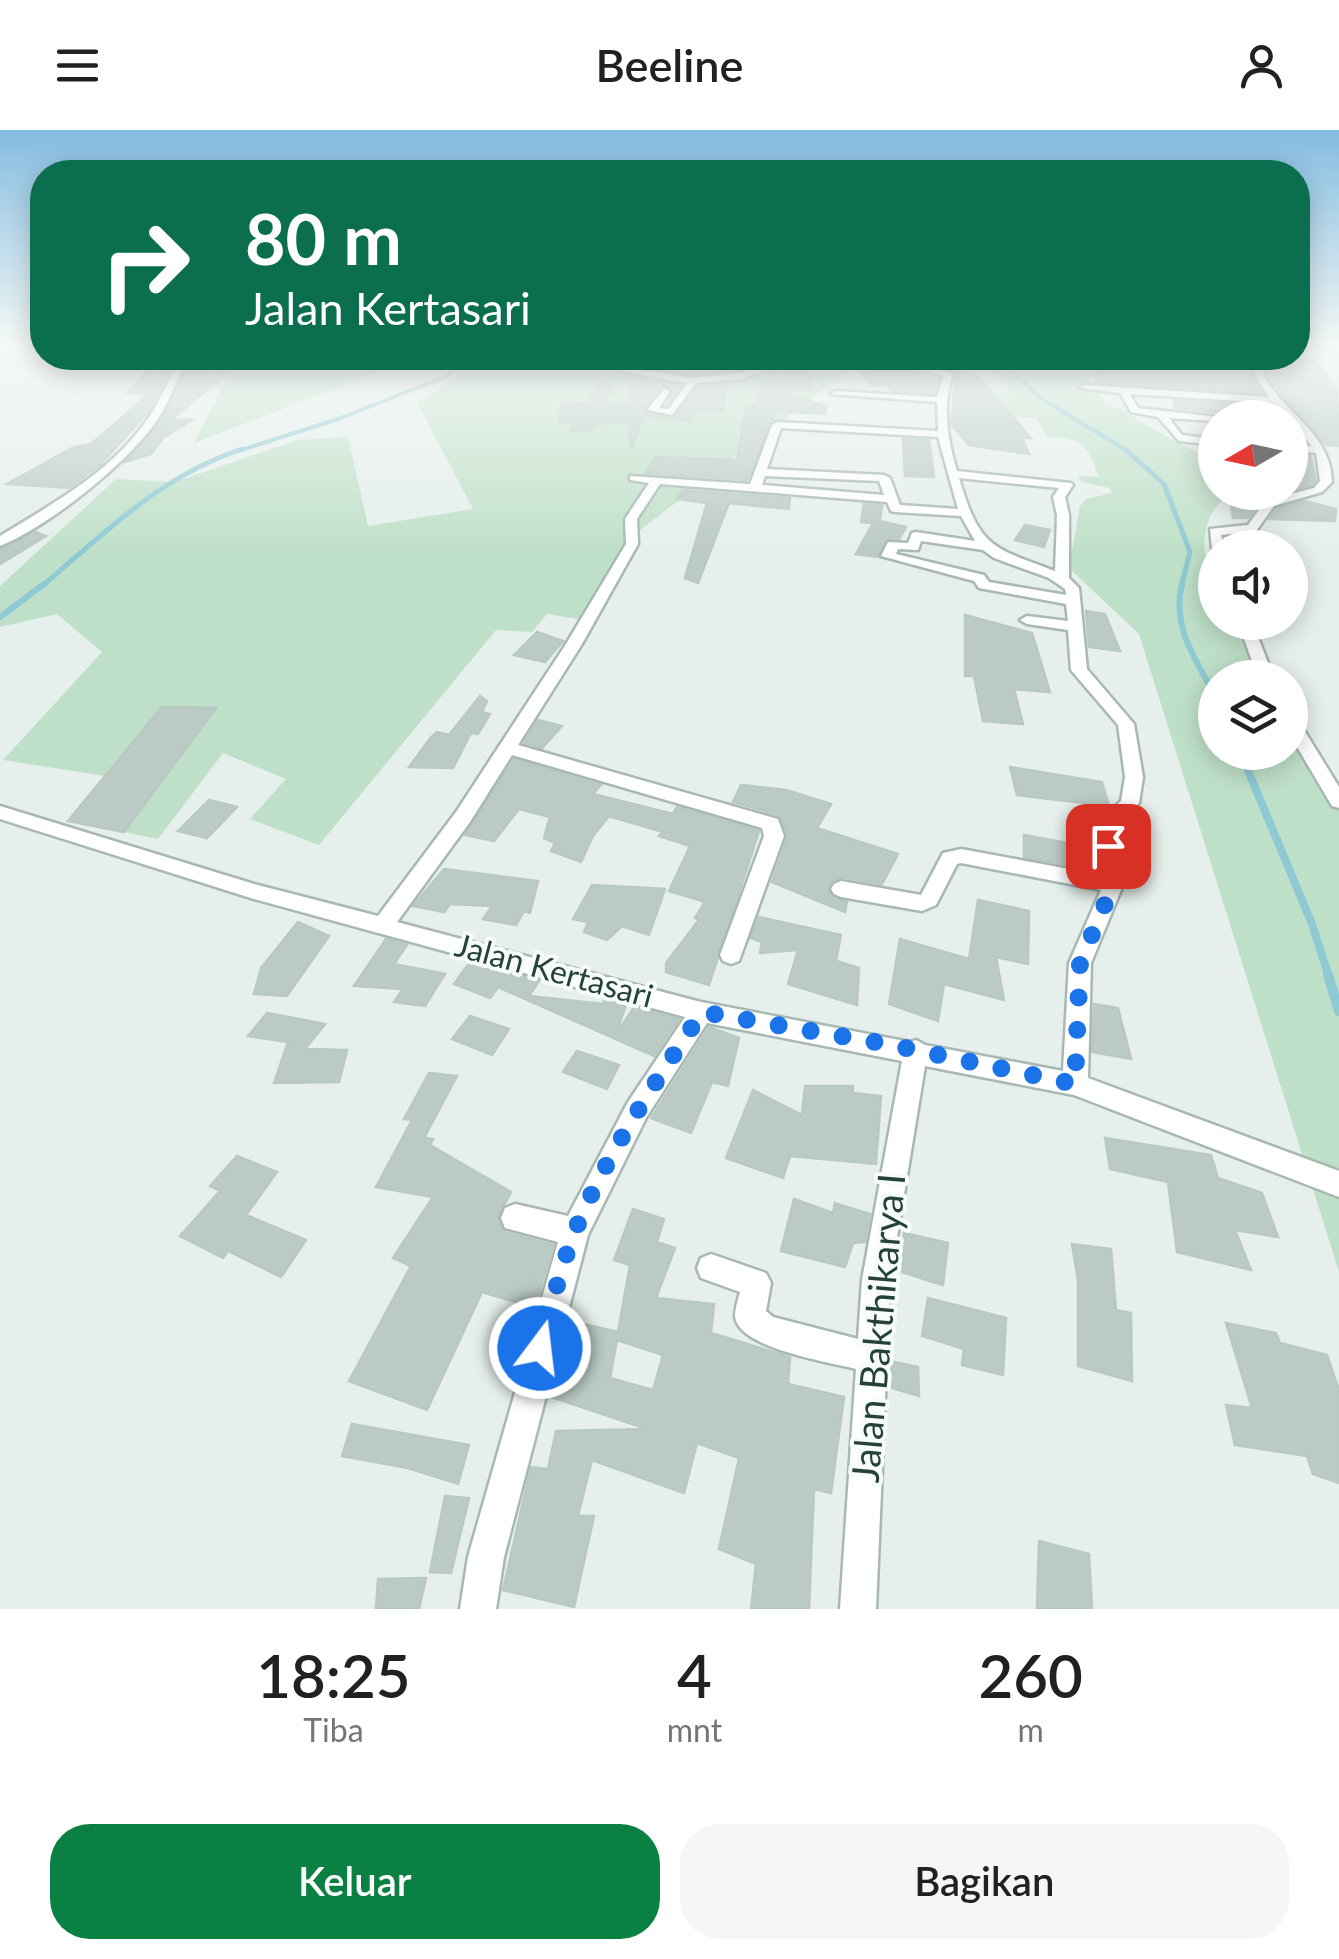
<!DOCTYPE html>
<html lang="id">
<head>
<meta charset="utf-8">
<style>
	body { margin:0; font-family:Lato,sans-serif; background:#f6f6f6; color:#202124; height:100vh; display:flex; flex-direction:column; font-size:38px; white-space:nowrap }
	* { box-sizing:border-box; margin:0 }
	p { font-size:32px; color:#757577 }
	.icon { flex:none; width:55px; height:55px; fill:none; stroke:currentColor; stroke-width:2; stroke-linecap:round; stroke-linejoin:round }
	.map { position:relative; height:1479px; overflow:hidden }
	.panel { display:flex; flex-direction:column; background:#fff; flex:1 }
	.panel>* { flex:none }
	.guide { position:absolute; left:30px; top:30px; width:1280px; height:210px; border-radius:40px; box-shadow:0 5px 25px #0003; background:#0b6e4f; color:#fff; overflow:hidden }
	.needle { width:65px; rotate:261deg }
	.fabs { position:absolute; left:1198px; top:270px; display:grid; gap:20px }
	.fabs a { display:grid; place-items:center; width:110px; height:110px; border-radius:50%; background:#fff; box-shadow:0 5px 25px #0003; font-size:50px }
	.pin { position:absolute; display:grid; place-items:center; width:85px; height:85px; color:#fff; margin:-42px; border-radius:20px; box-shadow:0 5px 15px #0006 }
	.me { position:absolute; width:110px; margin:-55px; rotate:15deg; stroke-linejoin:round; filter:drop-shadow(0 0 8px #0008) }
	.turn { display:flex; align-items:center; gap:35px; height:210px; padding:0 50px; font-size:45px }
	.turn .icon { width:130px; height:130px; stroke-width:2.5 }
	.turn b { display:block; font-size:70px; line-height:85px }
	.eta { display:flex; justify-content:space-evenly; align-items:center; height:170px; text-align:center }
	.eta b { font-size:60px; font-weight:600; line-height:70px }
	.cta { display:flex; gap:20px; margin-top:auto; padding:20px 50px }
	.cta a { flex:1; height:115px; border-radius:40px; background:#0b8043; color:#fff; font-size:40px; font-weight:600; line-height:115px; text-align:center }
	.cta a+a { background:#f6f6f6; color:#202124 }
	header { display:flex; justify-content:space-between; align-items:center; height:130px; padding:0 50px; background:#fff; font-size:45px; font-weight:600 }
	.map>svg:first-child { display:block }
	.green { fill:#bfe0c8 }
	.lines { fill:none; stroke-linecap:round; stroke-linejoin:round }
	.stream-far4 { stroke:#8ec9d4; stroke-width:4 }
	.stream-far3 { stroke:#8ec9d4; stroke-width:5 }
	.stream-far2 { stroke:#8ec9d4; stroke-width:6 }
	.stream-far1 { stroke:#8ec9d4; stroke-width:8 }
	.stream { stroke:#8ec9d4; stroke-width:10 }
	.building { fill:#bbcac4; stroke:#b8c9c2; stroke-width:2.5; fill-rule:evenodd }
	.minor-casing { stroke:#a8b8b2; stroke-width:5 }
	.minor { fill:#fff; fill-rule:evenodd }
	.route { stroke:#1a73e8; stroke-width:18; stroke-dasharray:0 32.4 }
	.labels { text-anchor:middle; stroke-width:8; stroke-linejoin:round; paint-order:stroke }
	.street-label { font-size:32px; fill:#24423a; stroke:#f7fbf9 }
	.near-street-label { font-size:38px; fill:#24423a; stroke:#f7fbf9 }
</style>
</head>
<body>
<header><svg class="icon" aria-label="menu" viewBox="0 0 24 24"><path d="M4 6h16M4 12h16M4 18h16"/></svg>Beeline<svg class="icon" aria-label="person" viewBox="0 0 24 24"><circle cx="12" cy="8" r="4"/><path d="M4 21q1-7 8-7t8 7"/></svg></header>
<div class="map">
<svg width="1339" height="1479" viewBox="0 0 1339 1479">
	<rect width="100%" height="100%" fill="#e6efeb"/>
	<g class="green">
		<path d="M237,228H374V244L194,313Z"/>
		<path d="M474,228H864L640,400L584,490L547,484L532,502L496,500L319,715L250,689L286,649L223,623L158,709L124,702L215,578L161,577L105,646L3,630L102,522L57,484L0,497V456L116,349L175,352L298,310L348,307L368,396L473,379L417,272L452,251Z"/>
		<path d="M937,228H1156L1167,243L1089,248L1106,275L1137,283L1135,289L1215,332V362L1227,363C1223,371 1217,375 1212,383C1202,400 1201,433 1215,447V492L1236,493L1259,547L1215,548V622H1290V599L1339,680V1142L1139,504L1069,438L1080,376L1086,369L1111,363L1110,358L1081,352L1078,346L1099,347C1086,313 1084,309 1048,307L1036,288L1013,287L1008,278L989,277L986,262L1011,263C998,238 969,232 942,233V239L932,235Z"/>
	</g>
	<g class="lines">
		<g class="stream-far4">
			<path d="M1006,228L1005,233L1039,267L1129,322"/>
			<path d="M235,322L341,288L449,245L458,228"/>
		</g>
		<g class="stream-far3">
			<path d="M1125,319L1164,354L1190,422L1181,457"/>
			<path d="M41,457C106,402 159,347 242,319"/>
		</g>
		<g class="stream-far2">
			<path d="M1182,454C1171,497 1196,529 1215,566"/>
			<path d="M0,487L44,454"/>
			<path d="M1240,622L1243,629"/>
		</g>
		<path class="stream-far1" d="M1242,626L1312,794L1329,847"/>
		<path class="stream" d="M1328,845L1339,881"/>
	</g>
	<g class="building">
		<path d="M156,228H175L148,282L100,335L69,358L7,354L74,317L91,314L150,263L128,264Z"/>
		<path d="M1097,228H1176L1177,235L1231,237L1226,228L1246,230L1262,263L1096,252Z"/>
		<path d="M1292,228L1315,230L1337,260L1339,316L1325,315L1273,254L1262,231L1297,234Z"/>
		<path d="M710,229L728,233L727,241L693,244L632,234L691,237Z"/>
		<path d="M942,236H966L987,256L1031,308H1022L1029,324L969,315L951,294L956,243Z"/>
		<path d="M235,237L172,289L192,290L164,307L151,324L125,332L164,286L186,240Z"/>
		<path d="M792,238L808,239L812,260L778,262L826,276L825,284L776,281L747,350L645,343L656,327L737,330L746,275L755,276L770,243L792,242Z"/>
		<path d="M859,241L928,245L938,248L934,263L892,261L887,255L872,256Z"/>
		<path d="M631,247L681,256L667,275L674,260L662,256L644,278L646,284L671,289L698,257L726,254L723,282L697,279L691,292L644,286L631,319L629,294L595,293L591,301L571,300L575,293L559,292L561,272L588,273L602,250L613,256L604,274H630Z"/>
		<path d="M1174,270L1272,277L1282,288L1175,278Z"/>
		<path d="M903,309L929,310L934,347L905,346Z"/>
		<path d="M1290,325L1310,326L1316,350L1312,355L1290,360Z"/>
		<path d="M683,360L790,368L789,379L729,373L698,453L685,448L707,373L677,369Z"/>
		<path d="M1229,363L1263,368L1248,388H1233Z"/>
		<path d="M1304,371L1336,379L1335,391L1269,389L1276,379Z"/>
		<path d="M864,374L882,375L880,391L906,397L899,409L885,410L878,427L856,424L873,393L861,392Z"/>
		<path d="M1025,395L1050,400L1044,417L1015,410Z"/>
		<path d="M36,402L46,406L0,434V420Z"/>
		<path d="M1086,481L1105,484L1120,521L1089,517Z"/>
		<path d="M965,485L1032,503L1050,562L1014,559L1023,594L983,591L974,546H965Z"/>
		<path d="M537,502L563,511L545,532L514,525Z"/>
		<path d="M480,566L487,571L482,582L490,584L478,604L471,603L453,638L409,637L431,607L437,602L449,605Z"/>
		<path d="M162,577L216,578L124,702L68,691Z"/>
		<path d="M538,590L562,596L542,618L524,613Z"/>
		<path d="M514,629L601,655L593,664L673,684L677,677L759,701L709,855L666,842V833L699,790L695,788L705,772L669,761L690,716L659,706L663,702L609,686L593,706L581,732L551,721L555,713L544,708L550,687L519,679L494,711L465,705Z"/>
		<path d="M1010,637L1102,652L1109,676L1017,665Z"/>
		<path d="M741,655L786,660L831,674L817,698L898,724L882,754L842,747L833,751L828,761L847,772L845,782L772,752L788,705L779,685L733,672Z"/>
		<path d="M209,670L237,677L207,708L178,701Z"/>
		<path d="M1024,705L1095,718L1098,740L1024,727Z"/>
		<path d="M444,739L538,751L530,783L524,781L516,795L483,789L492,776L450,774L444,782L413,776Z"/>
		<path d="M592,755L665,759L649,805L622,796L607,810L584,802L588,792L573,789Z"/>
		<path d="M978,770L1029,781L1028,834L996,827L1004,870L944,854L938,891L889,874L900,809L969,829Z"/>
		<path d="M759,787L841,805L836,831L859,838L857,875L788,854L798,820L760,823L762,812L751,808Z"/>
		<path d="M298,792L329,806L287,866L254,864L261,838Z"/>
		<path d="M386,809L407,815L394,834L445,844L425,876L394,872L403,859L354,856Z"/>
		<path d="M470,832L539,851L529,866L603,874L605,869L626,875L615,906L634,877L679,889L654,926L498,857L490,868L454,854Z"/>
		<path d="M1094,874L1118,878L1131,929L1092,922Z"/>
		<path d="M267,883L325,894L305,919L347,920L339,952L274,953L288,912L248,906Z"/>
		<path d="M470,886L509,899L492,925L452,909Z"/>
		<path d="M709,897L739,908L728,956L712,952L691,1003L651,988Z"/>
		<path d="M577,921L619,935L607,959L563,942Z"/>
		<path d="M429,943L457,946L424,1008L433,1009L430,1015L511,1062L498,1087L504,1102L553,1115L535,1178L482,1162L427,1280L349,1251L411,1136L393,1128L433,1067L376,1057L412,990L404,989Z"/>
		<path d="M805,956H853V963L881,966L876,1034L790,1026L783,1048L726,1028L753,960L802,985Z"/>
		<path d="M1105,1008L1211,1025L1218,1048L1262,1063L1278,1107L1235,1100L1251,1140L1177,1122L1168,1052L1110,1039Z"/>
		<path d="M237,1026L277,1042L246,1085L306,1110L281,1147L228,1121L223,1128L180,1106L220,1061L210,1056Z"/>
		<path d="M794,1069L833,1083L835,1073L870,1084L865,1112L853,1113L845,1137L781,1121Z"/>
		<path d="M633,1079L664,1089L657,1112L675,1118L656,1168L714,1174L711,1203L790,1227L788,1254L844,1267L831,1363L814,1359L809,1479H751L756,1434L719,1419L739,1328L697,1313L684,1363L592,1330L578,1386H594L574,1477L503,1460L531,1337L548,1339L556,1301L647,1299L551,1267L575,1192L618,1202L630,1135L614,1130ZM617,1210L663,1225L653,1260L610,1248Z"/>
		<path d="M904,1103L948,1113L943,1155L902,1142Z"/>
		<path d="M1072,1114L1111,1119L1116,1180L1131,1183L1132,1251L1078,1236V1150Z"/>
		<path d="M928,1168L1006,1188L1003,1245L962,1235L964,1219L922,1206Z"/>
		<path d="M1226,1193L1276,1203L1280,1213L1327,1225L1339,1260V1353L1313,1344L1307,1326L1235,1315L1226,1275L1252,1278Z"/>
		<path d="M890,1231L918,1237L919,1266L889,1257Z"/>
		<path d="M352,1294L469,1315L458,1354L408,1338L342,1326Z"/>
		<path d="M445,1366L469,1368L451,1443L430,1442Z"/>
		<path d="M1039,1411L1089,1424L1092,1479H1037Z"/>
		<path d="M426,1448L419,1479H376L378,1449Z"/>
	</g>
	<g class="lines">
		<g class="minor-casing">
			<g id="minor">
				<path d="M179,228H187C179,246 171,267 161,284C134,329 48,397 0,416V406C54,373 116,339 151,284C162,267 170,246 179,228Z"/>
				<path d="M605,228H614L625,237L693,248L741,243L782,228L922,235L925,228H933L931,235L953,245C942,274 947,308 957,341L1071,353L1073,355L1065,367L1069,385V448L1079,458L1087,539L1134,594L1143,647L1139,673L1116,697L1123,755L1091,833L1088,948L1339,1041V1067L1074,965L925,936L890,1150L876,1479H840L856,1239C829,1232 737,1218 735,1186C735,1179 738,1169 740,1162L701,1148L697,1138L701,1128L711,1124L766,1143L771,1153L766,1181L773,1187L858,1209L862,1150L902,931L707,893L646,988L588,1105L504,1427L496,1479H460L468,1427L558,1112L505,1098L501,1088L505,1078L515,1074L568,1086L628,972L685,887L254,769L0,689V676L254,754L378,786L456,682L566,514L626,414L625,389L649,353L630,350V346L750,354L772,295L777,292L938,301L937,272L831,264L836,261L937,267L943,246L929,241L783,234L742,249L696,253L672,285L647,280L665,258L670,261L659,278L669,279L687,253L619,241ZM781,298L938,307L958,379L900,375L890,348L884,345L767,339ZM765,346L879,351L884,365L762,355ZM959,348L1059,358L1053,367L1057,385L1055,441C992,417 980,419 959,348ZM660,354L887,372L891,381L895,382L961,386L975,411L916,402L912,403L908,413L888,412L881,426L974,451L979,458L1066,474L1068,491L1027,486L1020,490L1027,494L1068,500L1071,540L1118,595L1125,647L1121,671L1096,695L1102,745L961,719L943,723L921,765L841,751L834,754L831,759L834,764L841,767L922,781L936,775L957,734L961,733L1101,760L1069,833L1063,941L925,915L916,910L910,912L701,872L397,792L470,692L512,625L762,698L764,706L720,825L723,831L731,834L739,831L784,706L778,689L518,615L582,514L638,414L637,389ZM921,411L983,420L994,428L1049,448L1065,459L1066,465L989,452L984,445L896,424L898,419L918,420Z"/>
				<path d="M1249,228H1257C1261,237 1264,247 1270,256C1293,288 1331,308 1332,352L1322,362L1274,376L1256,401L1221,405L1224,418H1215V421L1212,418L1210,399L1248,395L1266,370L1314,358L1320,351L1316,323L1290,321V315L1312,316L1274,273L1130,264L1138,278L1227,288H1215V291L1169,288L1182,305L1215,309V315L1179,311L1158,287L1131,282L1120,263L1080,258L1085,255L1269,267L1258,251Z"/>
				<path d="M1238,492H1252L1274,548H1258Z"/>
				<path d="M1290,586L1296,587L1339,657V678L1332,676L1290,605Z"/>
			</g>
		</g>
		<use href="#minor" class="minor"/>
	</g>
	<linearGradient id="sky" x2="0" y2="1"><stop stop-color="#84bce0"/><stop offset="0.51" stop-color="#f4f8f6"/><stop offset="1" stop-color="#f4f8f6" stop-opacity="0"/></linearGradient>
	<rect width="1339" height="422" fill="url(#sky)"/>
	<g class="lines">
		<path class="route" d="M540,1218C551,1179 560,1139 575,1101C607,1023 655,953 702,882L887,914L1075,954L1080,833L1113,755L1108,716"/>
	</g>
	<g class="labels">
		<g class="street-label">
			<text transform="translate(554 841) rotate(15)" y="11">Jalan Kertasari</text>
		</g>
		<g class="near-street-label">
			<text transform="translate(879 1198) rotate(-85)" y="13">Jalan Bakthikarya I</text>
		</g>
	</g>
</svg>
<div class="fabs">
<a><svg class="needle" viewBox="-14 -14 28 28"><path d="M0-13l5 13h-10z" fill="#e53935"/><path d="M0 13l5-13h-10z" fill="#757577"/></svg></a>
<a><svg class="icon" aria-label="sound" viewBox="0 0 24 24"><path d="M4 9h4l5-4v14l-5-4H4zM17 9q2 3 0 6"/></svg></a>
<a><svg class="icon" aria-label="layers" viewBox="0 0 24 24"><path d="M12 4l9 5-9 5-9-5zM3 14l9 5 9-5"/></svg></a>
</div>
<div class="pin" style="left:1108px;top:716px;background:#d93025"><svg class="icon" aria-label="arrive" viewBox="0 0 24 24"><path d="M6 21V4h12l-3 4 3 4H6"/></svg></div>
<svg class="me" style="left:540px;top:1218px" viewBox="-20 -20 40 40"><circle r="17" fill="#1a73e8" stroke="#fff" stroke-width="3"/><path d="M0-11L8 9 0 5-8 9z" fill="#fff"/></svg>
<div class="guide">
<div class="turn"><svg class="icon" aria-label="right" viewBox="0 0 24 24"><path d="M7 20v-9h11M14 6l5 5-5 5"/></svg><div><b>80 m</b>Jalan Kertasari</div></div>
</div>
</div>
<section class="panel">
<div class="eta">
<div><b>18:25</b><p>Tiba</p></div>
<div><b>4</b><p>mnt</p></div>
<div><b>260</b><p>m</p></div>
</div>
<div class="cta"><a>Keluar</a><a>Bagikan</a></div>
</section>
</body>
</html>
